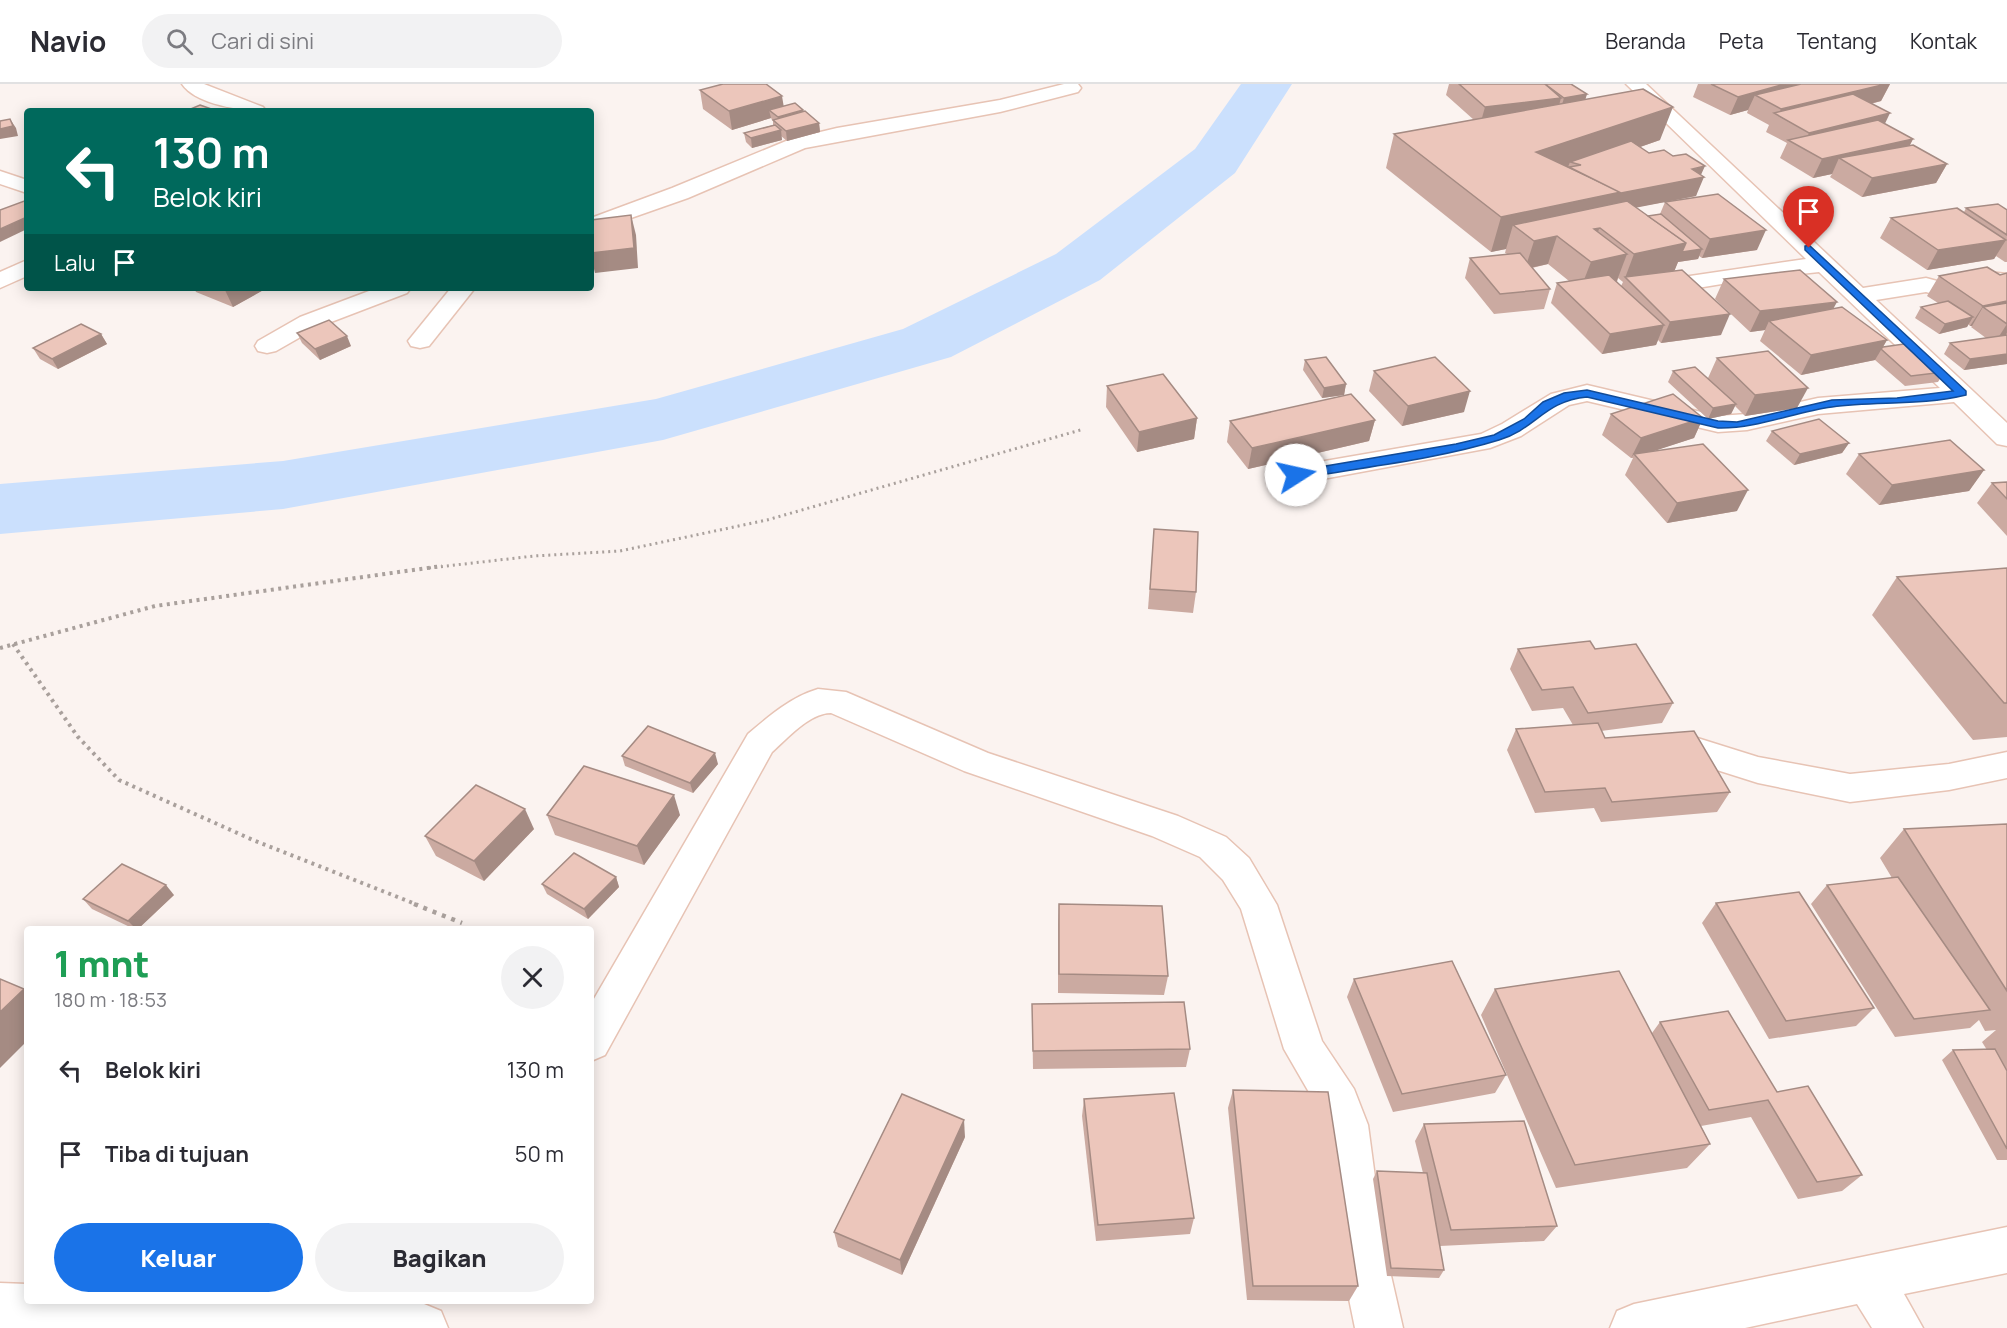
<!DOCTYPE html>
<html lang="id">
<head>
<meta charset="utf-8">
<style>
	body { margin:0; font-family:Manrope,sans-serif; background:#f2f2f3; color:#2b2b33; height:100vh; display:flex; flex-direction:column; font-size:22px; white-space:nowrap }
	* { box-sizing:border-box; margin:0 }
	p { font-size:20px; color:#7c7c81 }
	.icon { flex:none; width:33px; height:33px; fill:none; stroke:currentColor; stroke-width:2; stroke-linecap:round; stroke-linejoin:round }
	.map { position:relative; flex:1; overflow:hidden }
	.panel { position:absolute; left:24px; top:842px; width:570px; height:378px; display:flex; flex-direction:column; background:#fff; border-radius:6px; box-shadow:0 3px 15px #0003 }
	.panel>* { flex:none }
	.banner { position:absolute; left:24px; top:24px; width:570px; height:183px; border-radius:6px; box-shadow:0 3px 15px #0003; background:#00695c; color:#fff; overflow:hidden }
	.pin { position:absolute; display:grid; place-items:center; width:51px; height:51px; color:#fff; margin:-62px -26px; border-radius:50% 50% 50% 0; rotate:-45deg; box-shadow:0 0 6px #0007 }
	.pin .icon { rotate:45deg }
	.me { position:absolute; width:66px; margin:-33px; rotate:80deg; stroke-linejoin:round; filter:drop-shadow(0 0 4px #0008) }
	.turn { display:flex; align-items:center; gap:21px; height:126px; padding:0 30px; font-size:27px }
	.turn .icon { width:78px; height:78px; stroke-width:2.5 }
	.turn b { display:block; font-size:42px; line-height:51px }
	.then { display:flex; align-items:center; height:57px; padding:0 30px; background:#0003; gap:12px; font-size:22px }
	.round { display:grid; place-items:center; flex:none; width:63px; height:63px; border-radius:32px; background:#f2f2f3 }
	.headline { display:flex; align-items:center; justify-content:space-between; height:102px; padding:0 30px }
	h1 { font-size:36px; font-weight:800; line-height:45px; color:#1e9e55 }
	.primary-button { display:flex; gap:12px; margin-top:auto; padding:12px 30px }
	.primary-button a { flex:1; height:69px; border-radius:36px; background:#1a73e8; color:#fff; font-size:24px; font-weight:800; line-height:69px; text-align:center }
	.primary-button a+a { background:#f2f2f3; color:#2b2b33 }
	ul { padding:0; list-style:none }
	li { display:flex; align-items:center; gap:18px; height:84px; padding:0 30px }
	li div { flex:1 }
	li b { display:block; font-size:22px }
	li em { font-style:normal }
	header { display:flex; align-items:center; gap:36px; box-sizing:border-box; height:84px; padding:0 30px; background:#fff; border-bottom:2px solid #e1e1e2 }
	header strong { font-size:28px }
	nav { display:flex; gap:33px; margin-inline-start:auto; font-size:21px }
	.search { width:420px; height:54px; background:#f2f2f3; display:flex; align-items:center; gap:15px; box-sizing:border-box; padding:0 21px; border-radius:33px; color:#7c7c81; font-size:22px }
	.map>svg:first-child { display:block }
	.lines { fill:none; stroke-linecap:round; stroke-linejoin:round }
	.river { fill:#cbe0fd; fill-rule:evenodd }
	.minor-casing { stroke:#e7c3b4; stroke-width:3 }
	.path-far2 { stroke:#a9a09c; stroke-width:3; stroke-dasharray:2 4; stroke-linecap:butt }
	.path-far1 { stroke:#a9a09c; stroke-width:4; stroke-dasharray:3 4.5; stroke-linecap:butt }
	.path { stroke:#a9a09c; stroke-width:4.5; stroke-dasharray:4 6; stroke-linecap:butt }
	.minor { fill:#fff; fill-rule:evenodd }
	.wall { fill:#cbaaa1; fill-rule:evenodd }
	.shaded-wall { fill:#a58b83 }
	.building { fill:#ecc6bb; stroke:#a58b83; stroke-width:1.5 }
	.route { fill:#1a73e8; stroke:#114b97; stroke-width:1.5 }
</style>
</head>
<body>
<header>
<strong>Navio</strong>
<div class="search"><svg class="icon" aria-label="search" viewBox="0 0 24 24"><circle cx="10" cy="10" r="6"/><path d="M15 15l6 6"/></svg>Cari di sini</div>
<nav><a>Beranda</a><a>Peta</a><a>Tentang</a><a>Kontak</a></nav>
</header>
<div class="map">
<svg width="2007" height="1244" viewBox="0 0 2007 1244">
	<rect width="100%" height="100%" fill="#fbf3f0"/>
	<g class="lines">
		<path class="river" d="M1241,0H1292L1235,89L1100,196L951,273L663,356L283,425L0,450V400L283,377L656,315L903,245L1056,170L1195,65Z"/>
		<g class="minor-casing">
			<g id="minor">
				<path d="M182,0H204L263,23L266,27C243,27 196,21 182,0Z"/>
				<path d="M1064,0H1078L1081,4L1078,8L1000,28L805,64L688,114L591,148V134L672,104L791,55L837,44L1000,16Z"/>
				<path d="M1626,0H1646L1863,204L1926,194L1941,198L1989,188L2007,190V204L1988,202L1941,212L1926,208L1876,216L2007,339V362L1997,360L1954,318L1818,330L1747,346L1718,348L1587,317L1569,321L1521,352L1490,364L1296,400L1286,397L1282,391L1286,385L1296,382L1481,350L1502,340L1551,310L1587,301L1718,332L1747,330L1818,314L1940,304L1819,188L1746,196L1649,212L1641,210L1637,205L1641,200L1649,198L1806,175Z"/>
				<path d="M0,87L27,96V109L0,100Z"/>
				<path d="M27,176V192L0,204V188Z"/>
				<path d="M377,204H411L407,209L318,243L276,267L267,269L258,267L255,262L258,257L300,233Z"/>
				<path d="M451,204H475L429,262L420,264L411,262L408,257Z"/>
				<path d="M818,605L846,608L988,669L1178,732L1226,753L1249,774L1277,821L1322,957L1354,1005L1368,1041L1384,1161L1403,1244H1355L1338,1161L1326,1041L1321,1029L1284,965L1241,825L1223,796L1200,773L1152,752L964,687L831,629C809,629 787,655 772,668L605,971L591,977V920L748,650C769,632 791,613 818,605Z"/>
				<path d="M1691,652L1758,673L1850,690L1949,680L2007,668V694L1949,706L1850,718L1758,699L1679,674L1674,665L1679,656Z"/>
				<path d="M2007,1143V1189L1904,1210L1923,1244H1872L1857,1220L1745,1244H1610L1617,1227L1634,1220Z"/>
				<path d="M0,1199L27,1200V1216H346L424,1220L441,1227L448,1244H0Z"/>
			</g>
		</g>
		<path class="path-far2" d="M429,484L534,472L620,467L767,436L1084,345"/>
		<g class="path-far1">
			<path d="M13,560L78,653L119,696L253,756L418,821"/>
			<path d="M0,564L155,522L442,482"/>
		</g>
		<path class="path" d="M414,820L462,839"/>
		<use href="#minor" class="minor"/>
	</g>
	<g class="wall">
		<path d="M1449,0H1571L1587,10L1585,15L1660,56L1640,63L1649,69L1701,91L1696,112L1669,117L1757,166L1702,174L1699,172L1698,175L1678,178L1674,187L1721,251L1661,259L1658,256L1656,261L1602,270L1551,219L1557,199L1569,197L1548,180L1532,184L1550,205L1544,225L1494,230L1465,194L1470,174L1507,170L1505,169L1506,165L1491,168L1386,84L1394,50L1474,36L1446,11ZM1665,118L1660,130L1648,132L1636,123ZM1618,194L1623,198L1621,202L1617,198Z"/>
		<path d="M1698,0H1890L1881,17L1871,20L1885,40L1913,55L1910,61L1947,80L1936,99L1862,113L1830,93L1832,90L1813,94L1780,74L1787,59L1766,48L1769,41L1747,29L1748,26L1730,31L1693,13Z"/>
		<path d="M700,6L784,22L804,27L819,39L820,48L787,57L781,52L782,56L752,64L746,58L744,49L773,41V37L771,34L732,46L703,25Z"/>
		<path d="M1966,124L2007,126V178H2005L1996,172L1994,175L1927,186L1880,154L1891,134L1964,128Z"/>
		<path d="M2007,189V280L1964,286L1944,270L1950,259L1986,254L1971,243L1972,242H1970L1968,240L1967,243L1939,250L1915,234L1921,223L1938,219L1927,212L1939,192L2000,191Z"/>
		<path d="M1724,195L1833,225L1887,256L1883,263L1944,288L1938,298L1905,302L1875,276L1801,291L1760,257L1765,246L1750,248L1715,215Z"/>
		<path d="M194,204H267L233,223L196,208Z"/>
		<path d="M297,249L351,262L320,276L302,259Z"/>
		<path d="M101,250L107,260L58,285L40,275L33,264Z"/>
		<path d="M1717,274L1797,324L1745,332L1735,322L1731,330L1708,335L1668,298L1673,287L1708,294Z"/>
		<path d="M1305,276L1346,300L1344,311L1322,314L1303,286Z"/>
		<path d="M1374,287L1464,328L1402,342L1369,307Z"/>
		<path d="M1107,302L1197,334L1194,355L1137,368L1106,323Z"/>
		<path d="M1611,330L1703,334L1694,354L1653,367L1737,427L1667,439L1625,391L1633,374H1631L1602,351Z"/>
		<path d="M1375,336L1369,357L1248,385L1227,358L1230,337Z"/>
		<path d="M1772,347L1849,359L1842,369L1794,381L1766,357Z"/>
		<path d="M1859,370L1984,386L1969,407L1879,421L1846,390Z"/>
		<path d="M2007,398V452L1977,419L1992,399Z"/>
		<path d="M1154,445L1196,508L1193,529L1148,525Z"/>
		<path d="M2007,484V653L1973,656L1872,531L1897,493Z"/>
		<path d="M1518,565H1595L1673,619L1662,639L1601,647L1605,654L1730,708L1717,728L1601,738L1594,724L1535,729L1507,666L1516,645L1573,641L1563,624L1532,627L1510,585Z"/>
		<path d="M622,672L718,680L693,709L625,682Z"/>
		<path d="M547,731H680L644,781L555,751Z"/>
		<path d="M2007,740V1076H1997L1942,976L1953,966H1987L1982,958L1996,946L1985,947L1979,936L1970,944L1895,953L1811,820L1827,801L1892,794L1880,774L1904,745Z"/>
		<path d="M534,745L484,797L436,772L425,752Z"/>
		<path d="M616,793L619,803L588,835L547,810L542,800Z"/>
		<path d="M174,811L139,844H132L92,825L83,815Z"/>
		<path d="M1716,819L1874,924L1856,942L1769,955L1702,839Z"/>
		<path d="M1059,820L1168,892L1164,911L1058,909V840Z"/>
		<path d="M1354,895L1506,991L1495,1009L1393,1028L1347,913Z"/>
		<path d="M1495,905L1652,949L1660,938L1777,1008L1862,1091L1842,1107L1798,1115L1751,1033L1701,1042L1710,1060L1687,1084L1556,1104L1481,931Z"/>
		<path d="M1032,920L1190,965L1186,983L1033,985Z"/>
		<path d="M1233,1006L1358,1202L1349,1217L1247,1216L1228,1024Z"/>
		<path d="M1084,1015L1194,1134L1190,1150L1096,1157L1082,1032Z"/>
		<path d="M1424,1040L1557,1142L1544,1157L1440,1162L1444,1186L1439,1194L1387,1192L1373,1095L1377,1087L1423,1089L1415,1057Z"/>
		<path d="M965,1053L902,1191L838,1163L834,1148Z"/>
	</g>
	<g class="shaded-wall">
		<path d="M1785,0H1839L1755,11L1748,26L1730,31L1738,13Z"/>
		<path d="M1886,0H1890L1881,17L1791,39L1778,32L1781,25Z"/>
		<path d="M1587,10L1584,20L1561,24L1564,14Z"/>
		<path d="M782,12L785,30L769,26L771,34L732,46L729,27Z"/>
		<path d="M1561,14L1556,32L1480,41L1485,23Z"/>
		<path d="M1673,23L1660,56L1580,84L1581,81L1570,78L1566,88L1536,68Z"/>
		<path d="M803,26L804,36L779,41L778,33Z"/>
		<path d="M1890,29L1881,48L1802,64L1809,49Z"/>
		<path d="M10,35L16,44L18,52L0,55V45Z"/>
		<path d="M819,39L820,48L787,57L786,47Z"/>
		<path d="M781,46L782,56L752,64L751,54Z"/>
		<path d="M1913,55L1903,74H1839L1832,90L1813,94L1822,75Z"/>
		<path d="M1947,80L1936,99L1862,113L1872,94Z"/>
		<path d="M1705,82L1700,93H1704L1696,112L1614,128L1608,143L1599,145L1590,172L1557,152L1548,180L1525,185L1534,157L1513,141L1506,165L1491,168L1501,133Z"/>
		<path d="M631,131L636,151L638,184L595,189L591,173V169Z"/>
		<path d="M27,133V145L0,158V145Z"/>
		<path d="M1766,146L1757,166L1702,174L1710,155Z"/>
		<path d="M2006,156L1994,175L1927,186L1938,166Z"/>
		<path d="M1686,159L1702,165L1698,175L1678,178L1674,188L1625,194L1634,170Z"/>
		<path d="M1627,170L1616,199L1580,206L1591,178Z"/>
		<path d="M224,204H267L233,223Z"/>
		<path d="M2007,217V235L1983,223L1972,242H1970L1983,222Z"/>
		<path d="M1837,218L1826,238L1769,237L1765,246L1750,248L1760,227Z"/>
		<path d="M1730,230L1721,251L1661,259L1670,238Z"/>
		<path d="M1973,233L1967,243L1939,250L1945,240Z"/>
		<path d="M2007,240V249L2001,259L1994,260Z"/>
		<path d="M1664,241L1656,261L1602,270L1610,250Z"/>
		<path d="M101,250L107,260L58,285L52,275Z"/>
		<path d="M347,252L351,262L320,276L315,265Z"/>
		<path d="M1887,256L1875,276L1801,291L1811,271Z"/>
		<path d="M2007,270V280L1964,286L1970,275Z"/>
		<path d="M1346,300L1344,311L1322,314L1324,304Z"/>
		<path d="M1808,304L1797,324L1745,332L1755,311Z"/>
		<path d="M1470,307L1464,328L1402,342L1408,322Z"/>
		<path d="M1736,320L1731,330L1708,335L1713,324Z"/>
		<path d="M1197,334L1194,355L1137,368L1139,348Z"/>
		<path d="M1703,334L1694,354L1636,373L1634,370L1631,374L1641,354Z"/>
		<path d="M1375,336L1369,357L1248,385L1252,364Z"/>
		<path d="M1849,359L1842,369L1794,381L1800,370Z"/>
		<path d="M1984,386L1969,407L1879,421L1892,401Z"/>
		<path d="M1748,406L1737,427L1667,439L1677,419Z"/>
		<path d="M715,669L718,680L693,709L690,699Z"/>
		<path d="M674,711L680,731L644,781L637,762Z"/>
		<path d="M525,725L534,745L484,797L474,777Z"/>
		<path d="M616,793L619,803L588,835L584,825Z"/>
		<path d="M166,801L174,811L139,844H135L128,837Z"/>
		<path d="M24,905L27,908V957L0,984V928Z"/>
		<path d="M964,1036L965,1053L902,1191L900,1176Z"/>
	</g>
	<g class="building">
		<path d="M723,0H766L782,12L729,27L700,6Z"/>
		<path d="M1459,0H1545L1561,14L1485,23Z"/>
		<path d="M1545,0H1571L1587,10L1564,14Z"/>
		<path d="M1711,0H1785L1738,13Z"/>
		<path d="M1801,0H1886L1781,25L1755,11Z"/>
		<path d="M1643,5L1673,23L1536,68L1621,108L1501,133L1394,50Z"/>
		<path d="M1853,10L1890,29L1809,49L1774,29Z"/>
		<path d="M795,19L803,26L778,33L769,26Z"/>
		<path d="M200,21L217,27H186Z"/>
		<path d="M805,27L819,39L786,47L773,36Z"/>
		<path d="M10,35L13,42L0,45V37Z"/>
		<path d="M1878,36L1913,55L1822,75L1788,56Z"/>
		<path d="M775,41L781,46L751,54L744,49Z"/>
		<path d="M1631,57L1649,69L1664,66L1673,72L1686,70L1705,82L1692,85L1704,93L1621,109L1569,83L1581,81L1570,78Z"/>
		<path d="M1913,61L1947,80L1872,94L1839,74Z"/>
		<path d="M1718,110L1766,146L1710,155L1665,118Z"/>
		<path d="M27,116V133L0,145V126Z"/>
		<path d="M1627,117L1686,159L1634,170L1600,144L1594,145L1627,170L1591,178L1557,152L1534,157L1513,141Z"/>
		<path d="M1998,120L2007,126V151L1966,124Z"/>
		<path d="M1957,124L2006,156L1938,166L1891,134Z"/>
		<path d="M1661,130L1702,165L1682,168L1686,159L1648,132Z"/>
		<path d="M631,131L634,164L591,169V136Z"/>
		<path d="M1520,169L1550,205L1500,210L1470,174Z"/>
		<path d="M1987,183L2000,191L2007,189V217L1983,222L1939,192Z"/>
		<path d="M1682,186L1730,230L1670,238L1625,193Z"/>
		<path d="M1800,186L1837,218L1760,227L1724,195Z"/>
		<path d="M1609,191L1664,241L1610,250L1557,199Z"/>
		<path d="M1948,217L1973,233L1945,240L1921,223Z"/>
		<path d="M2007,219V240L1983,223Z"/>
		<path d="M1842,223L1887,256L1811,271L1769,237Z"/>
		<path d="M329,236L347,252L315,265L297,249Z"/>
		<path d="M81,240L101,250L52,275L33,264Z"/>
		<path d="M2007,251V270L1970,275L1950,259Z"/>
		<path d="M1911,259L1944,288L1911,292L1881,265L1883,263Z"/>
		<path d="M1768,267L1808,304L1755,311L1717,274Z"/>
		<path d="M1326,273L1346,300L1324,304L1305,276Z"/>
		<path d="M1435,273L1470,307L1408,322L1374,287Z"/>
		<path d="M1695,283L1736,320L1713,324L1673,287Z"/>
		<path d="M1163,290L1197,334L1139,348L1107,302Z"/>
		<path d="M1351,310L1375,336L1252,364L1230,337Z"/>
		<path d="M1673,310L1703,334L1641,354L1611,330Z"/>
		<path d="M1819,335L1849,359L1800,370L1772,347Z"/>
		<path d="M1950,356L1984,386L1892,401L1859,370Z"/>
		<path d="M1703,360L1748,406L1677,419L1634,370Z"/>
		<path d="M2007,398V415L1992,399Z"/>
		<path d="M1154,445L1198,448L1196,508L1150,505Z"/>
		<path d="M2007,484V619H2004L1897,493Z"/>
		<path d="M1590,557L1595,565L1636,560L1673,619L1588,629L1573,603L1542,606L1518,565Z"/>
		<path d="M1598,639L1605,654L1694,647L1730,708L1612,718L1605,704L1545,708L1516,645Z"/>
		<path d="M648,642L715,669L690,699L622,672Z"/>
		<path d="M584,682L674,711L637,762L547,731Z"/>
		<path d="M476,701L525,725L474,777L425,752Z"/>
		<path d="M2007,740V907L1904,745Z"/>
		<path d="M574,769L616,793L584,825L542,800Z"/>
		<path d="M122,780L166,801L128,837L83,815Z"/>
		<path d="M1898,793L1990,926L1914,935L1827,801Z"/>
		<path d="M1799,808L1874,924L1786,937L1716,819Z"/>
		<path d="M1059,820L1162,822L1168,892L1059,890Z"/>
		<path d="M1452,877L1506,991L1402,1010L1354,895Z"/>
		<path d="M1619,887L1710,1060L1575,1081L1495,905Z"/>
		<path d="M0,895L24,905L0,928Z"/>
		<path d="M1184,918L1190,965L1033,967L1032,920Z"/>
		<path d="M1728,927L1777,1008L1808,1002L1862,1091L1817,1098L1768,1016L1709,1026L1660,938Z"/>
		<path d="M1995,965L2007,987V1065L1953,966Z"/>
		<path d="M1233,1006L1328,1008L1358,1202H1253Z"/>
		<path d="M1174,1009L1194,1134L1098,1141L1084,1015Z"/>
		<path d="M902,1010L964,1036L900,1176L834,1148Z"/>
		<path d="M1524,1037L1557,1142L1451,1146L1424,1040Z"/>
		<path d="M1377,1087L1427,1089L1444,1186L1391,1184Z"/>
	</g>
	<path class="route" d="M1809,161L1966,307V311C1921,322 1876,317 1832,323C1794,328 1757,345 1718,344L1587,313C1544,317 1536,345 1499,356C1434,376 1363,383 1296,395L1291,391L1296,387L1456,360L1494,351L1524,335L1543,318L1564,309L1587,306L1718,337L1737,338L1832,316L1897,314L1953,307L1805,166V162Z"/>
</svg>
<div class="pin" style="left:1809px;top:164px;background:#d93025"><svg class="icon" aria-label="arrive" viewBox="0 0 24 24"><path d="M6 21V4h12l-3 4 3 4H6"/></svg></div>
<svg class="me" style="left:1296px;top:391px" viewBox="-20 -20 40 40"><circle r="19" fill="#fff"/><path d="M0-13L10 11 0 6-10 11z" fill="#1a73e8"/></svg>
<div class="banner">
<div class="turn"><svg class="icon" aria-label="left" viewBox="0 0 24 24"><path d="M17 20v-9H6M10 6l-5 5 5 5"/></svg><div><b>130 m</b>Belok kiri</div></div>
<div class="then">Lalu<svg class="icon" aria-label="arrive" viewBox="0 0 24 24"><path d="M6 21V4h12l-3 4 3 4H6"/></svg></div>
</div>
<section class="panel">
<div class="headline"><div><h1>1 mnt</h1><p>180 m · 18:53</p></div><a class="round"><svg class="icon" aria-label="close" viewBox="0 0 24 24"><path d="M6 6l12 12M18 6L6 18"/></svg></a></div>
<ul>
<li><svg class="icon" aria-label="left" viewBox="0 0 24 24"><path d="M17 20v-9H6M10 6l-5 5 5 5"/></svg><div><b>Belok kiri</b></div><em>130 m</em></li>
<li><svg class="icon" aria-label="arrive" viewBox="0 0 24 24"><path d="M6 21V4h12l-3 4 3 4H6"/></svg><div><b>Tiba di tujuan</b></div><em>50 m</em></li>
</ul>
<div class="primary-button"><a>Keluar</a><a>Bagikan</a></div>
</section>
</div>
</body>
</html>
